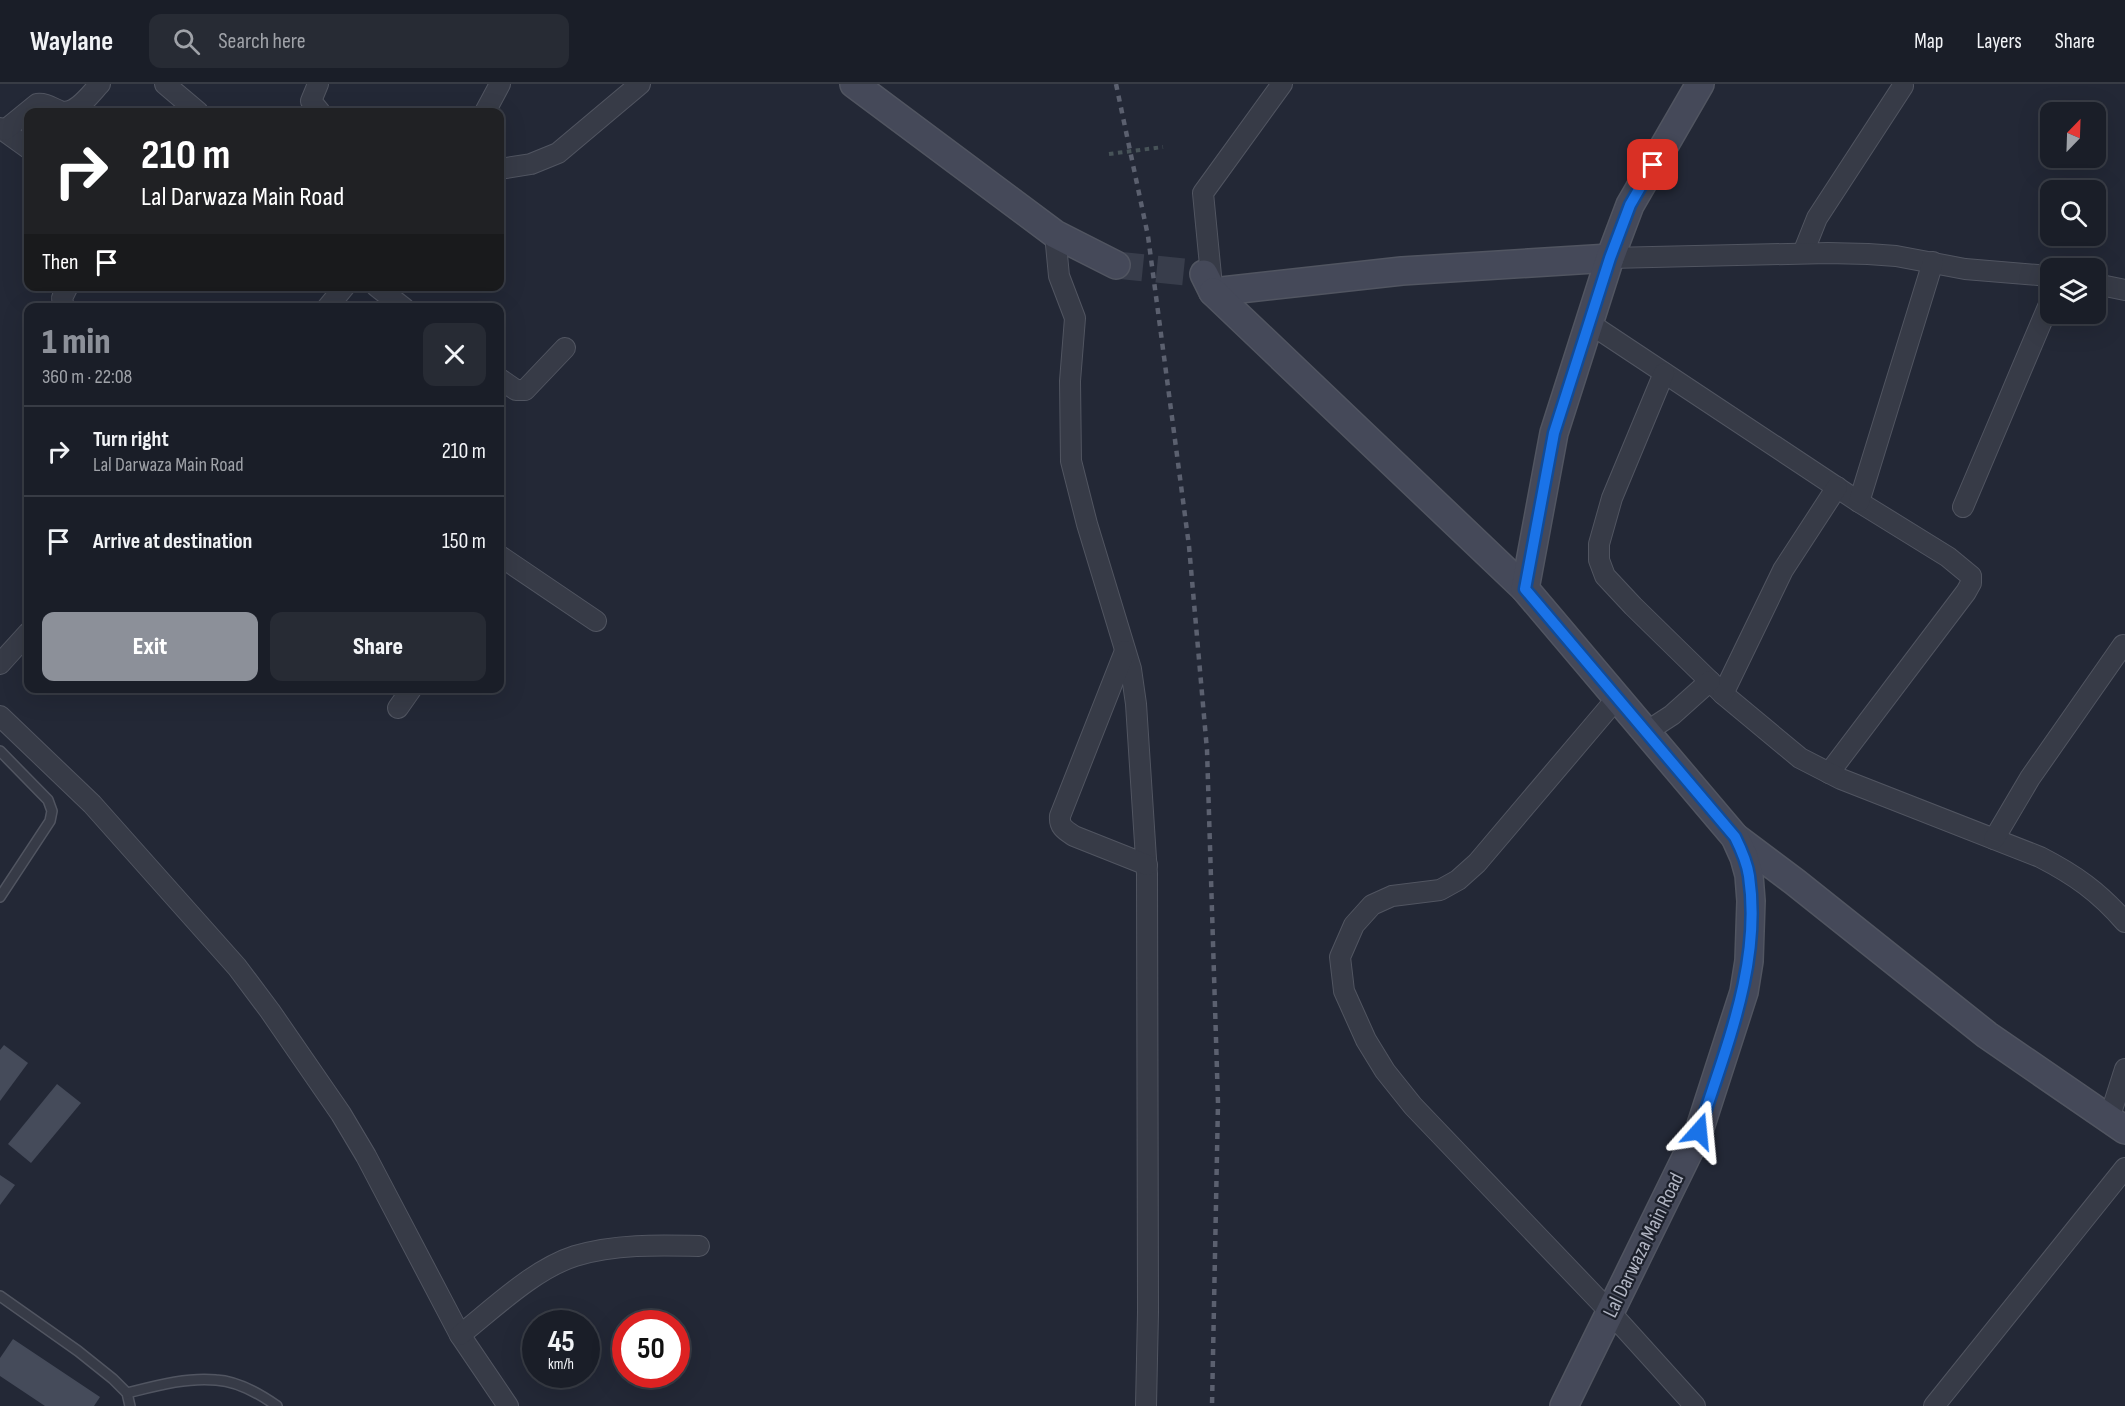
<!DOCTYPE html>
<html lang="en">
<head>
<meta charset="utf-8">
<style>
	body { margin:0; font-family:"Sofia Sans Condensed",sans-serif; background:#272b34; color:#f1f3f6; height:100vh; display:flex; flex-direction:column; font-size:22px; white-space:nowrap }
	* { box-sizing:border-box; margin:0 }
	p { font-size:20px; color:#9fa2a8 }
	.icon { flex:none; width:33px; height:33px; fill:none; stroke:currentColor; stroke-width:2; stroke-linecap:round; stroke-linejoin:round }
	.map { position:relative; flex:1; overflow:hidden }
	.details { position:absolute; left:24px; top:219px; width:480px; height:390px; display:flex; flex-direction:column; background:#1a1e28; border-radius:12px; box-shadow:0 6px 24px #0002,0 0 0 2px #383c45 }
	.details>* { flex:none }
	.hud { position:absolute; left:24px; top:24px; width:480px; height:183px; border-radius:12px; box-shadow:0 6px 24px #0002,0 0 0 2px #383c45; background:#202124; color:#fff; overflow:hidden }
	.needle { width:39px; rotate:23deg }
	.tools { position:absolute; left:2040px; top:18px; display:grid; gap:12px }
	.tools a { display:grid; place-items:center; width:66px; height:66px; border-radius:12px; background:#1a1e28; box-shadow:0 6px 24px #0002,0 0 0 2px #383c45; font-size:30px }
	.speed { position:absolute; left:522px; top:1226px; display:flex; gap:12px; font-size:30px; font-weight:700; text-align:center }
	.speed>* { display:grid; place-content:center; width:78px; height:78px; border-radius:50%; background:#1a1e28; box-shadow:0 6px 24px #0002,0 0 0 2px #383c45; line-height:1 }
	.speed small { font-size:15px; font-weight:400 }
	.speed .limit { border:9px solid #d22; background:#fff; color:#111 }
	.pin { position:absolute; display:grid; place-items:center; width:51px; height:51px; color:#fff; margin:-26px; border-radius:12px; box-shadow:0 3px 9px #0006 }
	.me { position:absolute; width:66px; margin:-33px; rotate:18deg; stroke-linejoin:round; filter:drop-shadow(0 0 4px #0008) }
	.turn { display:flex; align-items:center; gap:21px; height:126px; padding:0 18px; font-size:27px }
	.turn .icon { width:78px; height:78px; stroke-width:2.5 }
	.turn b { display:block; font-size:42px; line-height:51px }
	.then { display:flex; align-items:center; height:57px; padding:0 18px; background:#0003; gap:12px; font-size:22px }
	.round { display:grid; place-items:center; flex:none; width:63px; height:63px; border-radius:12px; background:#272b34 }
	.overview { display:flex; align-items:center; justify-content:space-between; height:102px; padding:0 18px }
	h1 { font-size:36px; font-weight:800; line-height:45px; color:#8c9099 }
	.primary-button { display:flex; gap:12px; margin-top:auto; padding:12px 18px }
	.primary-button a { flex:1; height:69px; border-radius:12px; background:#8c9099; color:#fff; font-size:24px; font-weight:800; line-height:69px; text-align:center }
	.primary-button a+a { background:#272b34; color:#f1f3f6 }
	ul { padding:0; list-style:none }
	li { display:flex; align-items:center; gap:18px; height:90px; padding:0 18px; border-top:2px solid #383c45 }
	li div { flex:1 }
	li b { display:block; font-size:22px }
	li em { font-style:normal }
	header { display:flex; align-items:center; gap:36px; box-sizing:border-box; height:84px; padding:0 30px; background:#1a1e28; border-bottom:2px solid #383c45 }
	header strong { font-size:28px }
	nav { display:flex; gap:33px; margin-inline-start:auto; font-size:21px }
	.search { width:420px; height:54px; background:#272b34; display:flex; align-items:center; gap:15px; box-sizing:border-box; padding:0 21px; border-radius:12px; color:#9fa2a8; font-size:22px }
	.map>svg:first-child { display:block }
	.building { fill:#454b5a }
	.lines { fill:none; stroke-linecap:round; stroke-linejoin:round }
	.secondary-tunnel { stroke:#383d4b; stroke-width:27; stroke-dasharray:27 14; stroke-linecap:butt }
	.lane-casing { stroke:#515561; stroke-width:12 }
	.street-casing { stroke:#515561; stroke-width:22 }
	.secondary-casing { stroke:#515561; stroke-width:30 }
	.path { stroke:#475358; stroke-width:4; stroke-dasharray:4.5 4.5; stroke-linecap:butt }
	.lane { stroke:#373b47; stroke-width:9 }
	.street { stroke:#373b47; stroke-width:20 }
	.secondary { stroke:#454959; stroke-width:27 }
	.rail { stroke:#5b606f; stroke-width:4.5; stroke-dasharray:6 6; stroke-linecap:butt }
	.route-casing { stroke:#114b97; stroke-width:15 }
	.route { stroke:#1a73e8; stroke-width:10 }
	.labels { text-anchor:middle; stroke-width:4.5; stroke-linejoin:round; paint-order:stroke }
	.street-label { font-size:21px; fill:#b1b5c3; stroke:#1c202b }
</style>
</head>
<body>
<header>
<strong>Waylane</strong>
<div class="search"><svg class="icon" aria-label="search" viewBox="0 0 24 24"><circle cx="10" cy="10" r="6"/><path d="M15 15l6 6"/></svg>Search here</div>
<nav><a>Map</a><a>Layers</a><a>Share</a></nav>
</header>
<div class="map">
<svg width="2125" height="1322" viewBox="0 0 2125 1322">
	<rect width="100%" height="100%" fill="#232836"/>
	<g class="building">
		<path d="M4,961L28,979L0,1017V966Z"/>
		<path d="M57,1000L81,1019L31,1079L8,1060Z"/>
		<path d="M0,1091L15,1101L0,1121Z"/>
		<path d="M13,1255L100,1313L94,1322H45L0,1292V1274Z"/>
	</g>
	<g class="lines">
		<path class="secondary-tunnel" d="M1116,181L1204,190"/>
		<g class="lane-casing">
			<g id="lane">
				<path d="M0,667L48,716L52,727L50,737L0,813"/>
				<path d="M0,1212L78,1267L113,1295L127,1309L130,1322"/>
				<path d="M127,1309C155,1302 187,1293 216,1296C237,1297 260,1310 277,1322"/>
			</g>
		</g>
		<g class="street-casing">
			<g id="street">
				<path d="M165,0L198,28"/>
				<path d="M318,0L311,17L320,28"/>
				<path d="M485,28L500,0"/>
				<path d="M0,44L28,64"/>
				<path d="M5,46L37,20C46,19 52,24 60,27C76,32 90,10 100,0"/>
				<path d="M500,85L531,80L558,69L640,0"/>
				<path d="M1055,150L1059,192L1075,234L1070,297L1071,377L1087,440L1131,585L1136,620L1147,790L1148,1228L1146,1322"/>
				<path d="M1803,169L1817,134L1903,2"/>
				<path d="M1610,174L1828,169L1868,170L1896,172L1965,185L2050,192"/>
				<path d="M2096,200L2125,206"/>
				<path d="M376,202L404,224"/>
				<path d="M1212,202L1203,109L1282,0"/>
				<path d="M64,224L62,214L68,202"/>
				<path d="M327,224L345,202"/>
				<path d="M1589,239L1859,418L1948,473L1971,492V499L1966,508L1829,689"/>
				<path d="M1664,289L1612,414L1599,460V476L1605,492L1633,522L1723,610L1800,674L1841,695L2040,773C2075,791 2099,808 2125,838"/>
				<path d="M500,295L516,306H525L565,264"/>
				<path d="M1859,418L1933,178"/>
				<path d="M1963,423L2050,218"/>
				<path d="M500,472L596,537"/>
				<path d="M1125,567L1060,732C1059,743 1065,746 1074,752L1147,781"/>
				<path d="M0,580L28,549"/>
				<path d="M1723,610L1783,486L1837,403"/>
				<path d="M1617,614L1477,779L1458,796L1440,806L1392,812L1372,821L1354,841L1340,873L1344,907L1366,956L1385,987L1413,1022L1610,1228L1695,1322"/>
				<path d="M398,624L412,604"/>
				<path d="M0,632L92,720L237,883L270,927L341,1030L366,1072L460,1251L508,1322"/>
				<path d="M1646,648L1672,631L1710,597"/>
				<path d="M1994,755L2030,694L2123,561"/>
				<path d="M2109,1035L2125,985"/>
				<path d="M460,1251C494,1224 534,1185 575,1172C615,1160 657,1161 699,1162"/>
				<path d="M1934,1322L2125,1084"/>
			</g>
		</g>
		<g class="secondary-casing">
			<g id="secondary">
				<path d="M854,0L1055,150L1116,181"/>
				<path d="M1204,190L1213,208L1402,187L1610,174"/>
				<path d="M1213,208L1525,505"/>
				<path d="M1735,753L1795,798L1987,951L2125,1046"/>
				<path d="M1564,1322L1699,1047L1744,908L1749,877L1751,817L1749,791L1744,773L1735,753L1525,505L1554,349L1610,174L1630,121L1700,0"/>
			</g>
		</g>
		<path class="path" d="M1109,70L1163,63"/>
		<use href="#lane" class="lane"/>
		<use href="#street" class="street"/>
		<use href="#secondary" class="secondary"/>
		<path class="rail" d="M1116,0L1148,152L1161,250L1189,462L1207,666L1218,1019L1212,1322"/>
	</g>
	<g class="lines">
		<g class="route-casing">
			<path id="route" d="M1653,81L1630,121L1610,174L1554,349L1525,505L1735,753C1741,765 1747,778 1749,792C1762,880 1725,965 1699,1047"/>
		</g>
		<use href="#route" class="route"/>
	</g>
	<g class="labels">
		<g class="street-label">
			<text transform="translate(1643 1161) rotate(-64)" y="7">Lal Darwaza Main Road</text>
		</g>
	</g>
</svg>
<div class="tools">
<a><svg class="needle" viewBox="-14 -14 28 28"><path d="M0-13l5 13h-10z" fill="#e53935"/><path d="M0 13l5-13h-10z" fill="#9fa2a8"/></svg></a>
<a><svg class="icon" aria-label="search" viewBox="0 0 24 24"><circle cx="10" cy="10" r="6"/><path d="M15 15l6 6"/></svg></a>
<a><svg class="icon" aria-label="layers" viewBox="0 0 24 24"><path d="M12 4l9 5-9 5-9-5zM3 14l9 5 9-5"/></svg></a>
</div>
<div class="speed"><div>45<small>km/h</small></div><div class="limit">50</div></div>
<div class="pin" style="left:1653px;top:81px;background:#d93025"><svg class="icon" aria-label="arrive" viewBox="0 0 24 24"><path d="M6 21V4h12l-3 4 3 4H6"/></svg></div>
<svg class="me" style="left:1699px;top:1047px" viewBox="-20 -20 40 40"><path d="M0-17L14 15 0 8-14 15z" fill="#1a73e8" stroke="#fff" stroke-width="4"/></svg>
<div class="hud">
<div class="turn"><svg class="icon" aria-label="right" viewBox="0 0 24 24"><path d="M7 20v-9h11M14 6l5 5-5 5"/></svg><div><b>210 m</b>Lal Darwaza Main Road</div></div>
<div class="then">Then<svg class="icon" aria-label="arrive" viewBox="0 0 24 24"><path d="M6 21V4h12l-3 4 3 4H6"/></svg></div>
</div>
<section class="details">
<div class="overview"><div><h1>1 min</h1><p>360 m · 22:08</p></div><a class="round"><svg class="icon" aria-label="close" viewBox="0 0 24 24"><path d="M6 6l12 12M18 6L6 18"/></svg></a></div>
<ul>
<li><svg class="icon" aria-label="right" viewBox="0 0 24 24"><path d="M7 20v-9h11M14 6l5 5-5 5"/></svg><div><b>Turn right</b><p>Lal Darwaza Main Road</p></div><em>210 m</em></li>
<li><svg class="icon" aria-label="arrive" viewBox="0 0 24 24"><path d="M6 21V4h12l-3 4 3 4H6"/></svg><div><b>Arrive at destination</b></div><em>150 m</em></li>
</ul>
<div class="primary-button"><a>Exit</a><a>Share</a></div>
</section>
</div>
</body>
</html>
